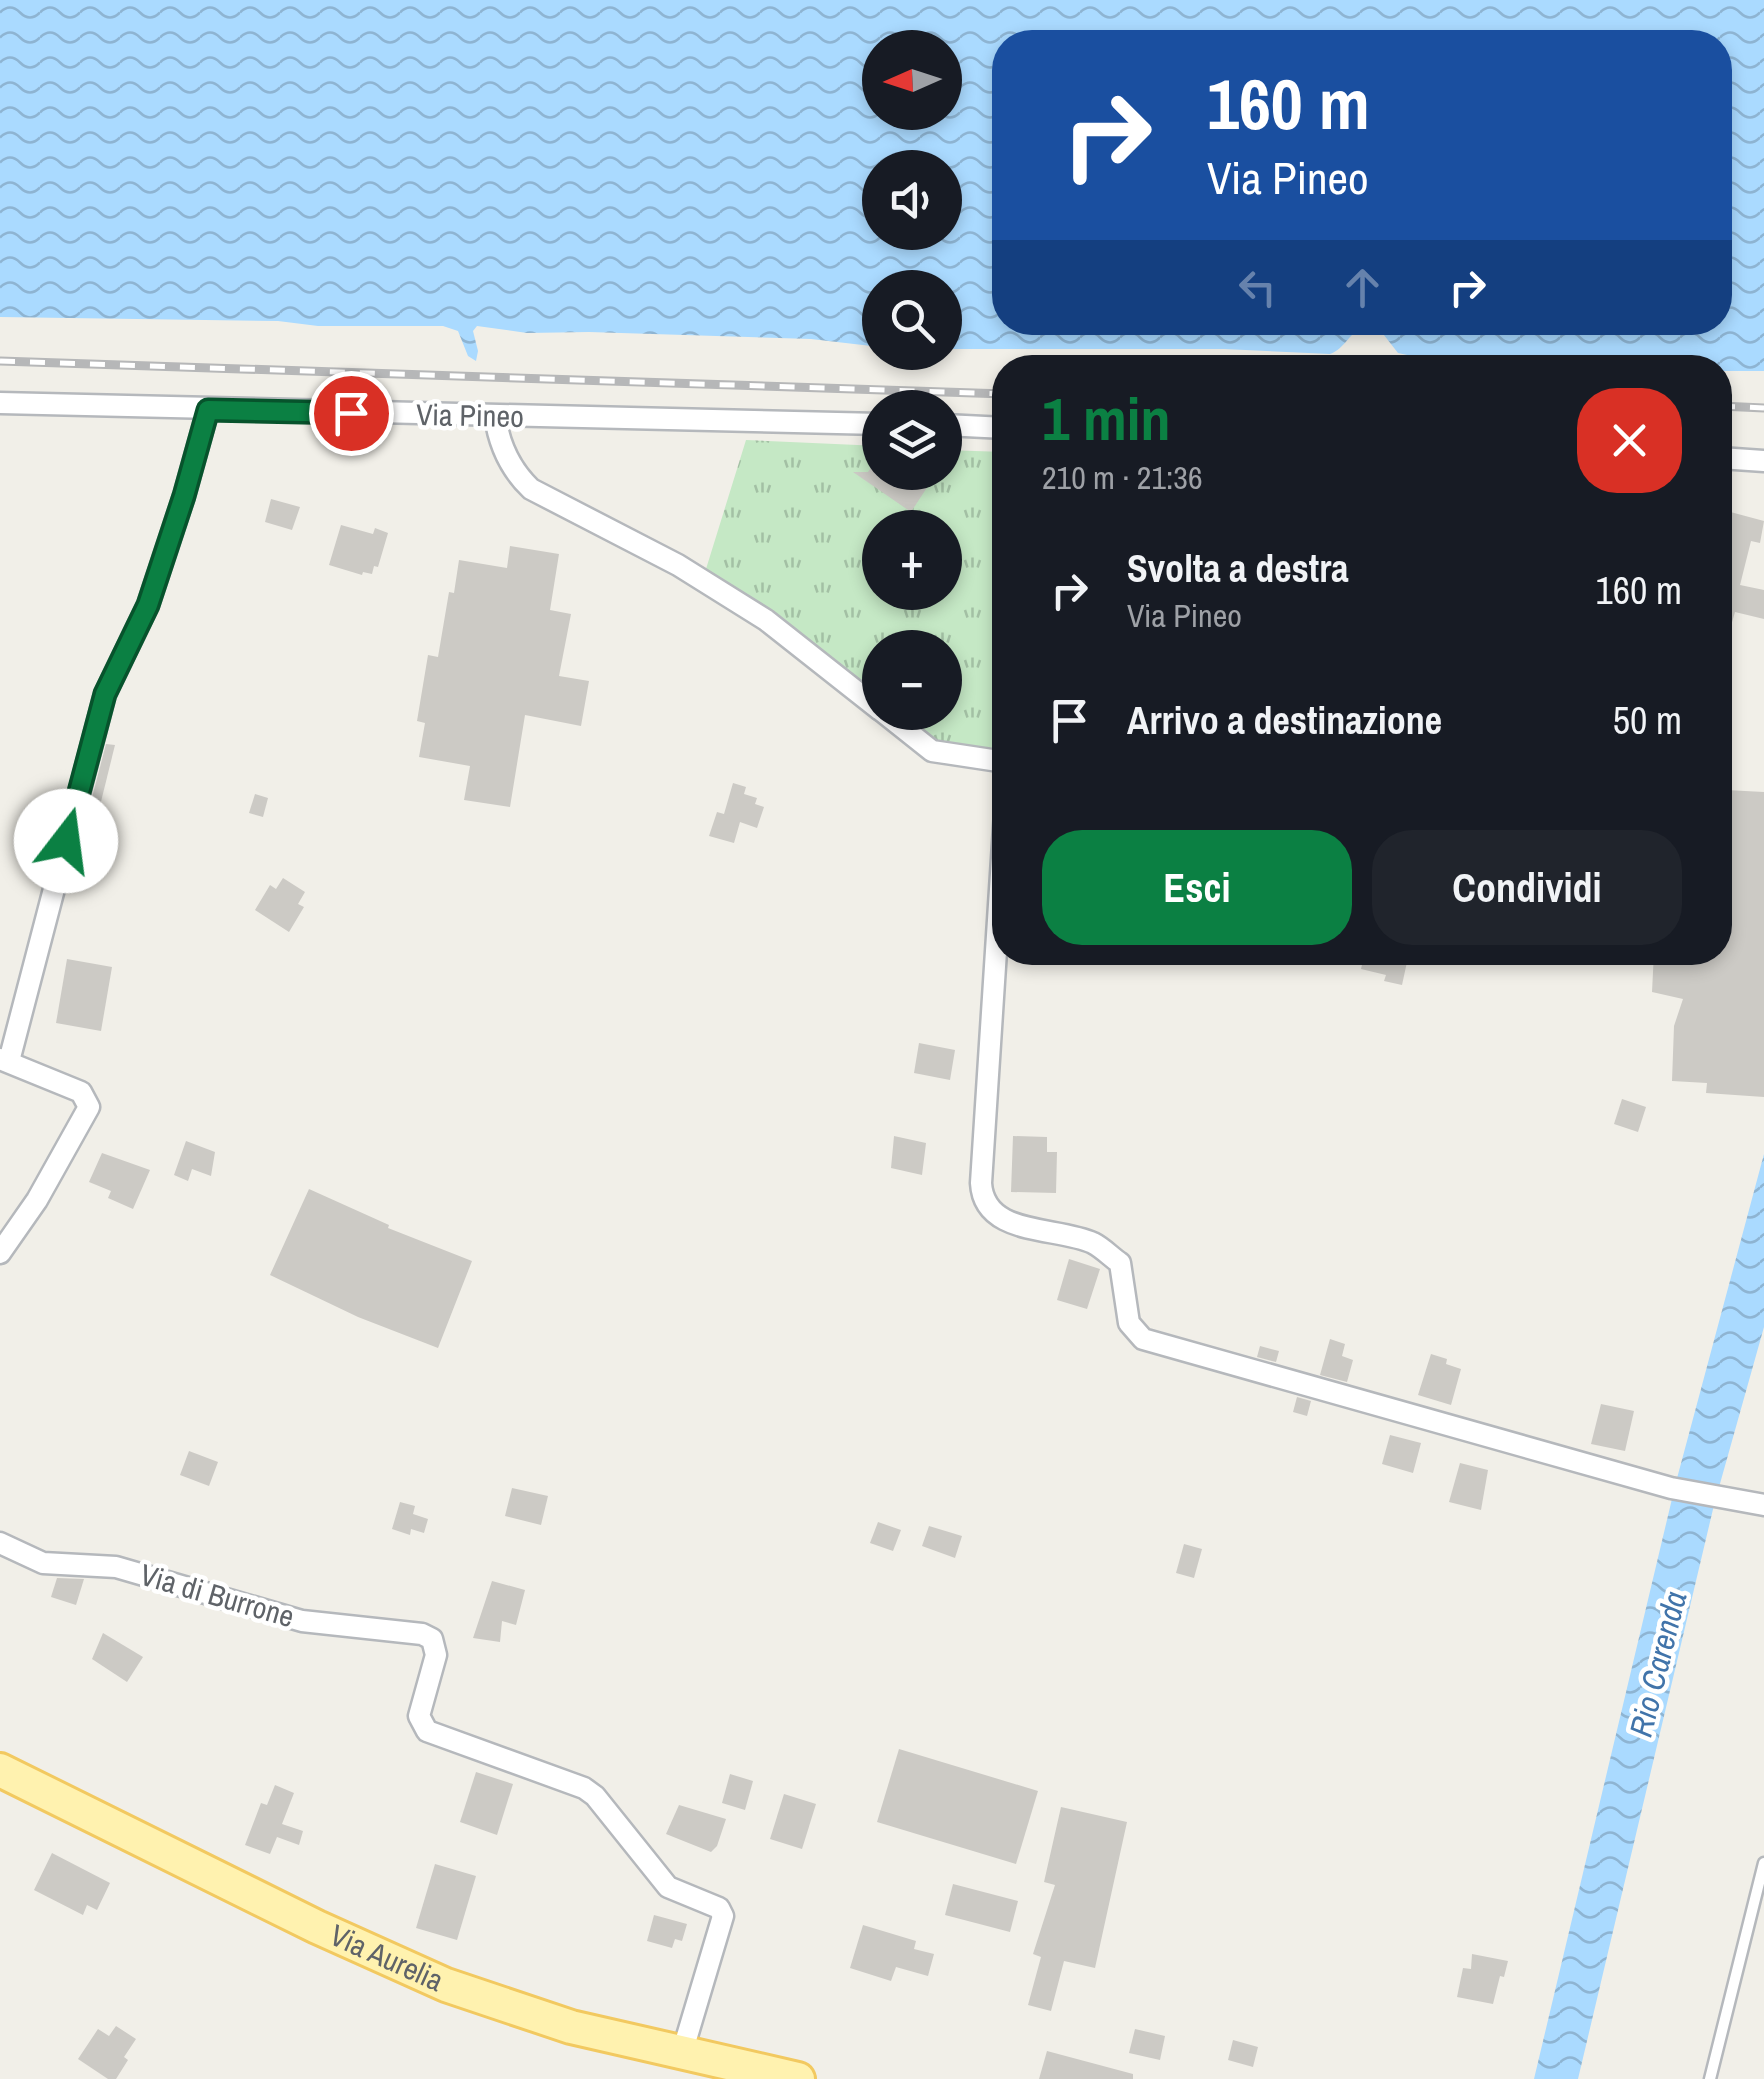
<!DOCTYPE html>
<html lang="it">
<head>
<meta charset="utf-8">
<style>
	body { margin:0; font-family:"Archivo Narrow",sans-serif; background:#20242c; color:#f1f3f6; height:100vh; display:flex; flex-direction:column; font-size:38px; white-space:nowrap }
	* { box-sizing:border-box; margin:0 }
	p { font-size:32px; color:#9ea1a6 }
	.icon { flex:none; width:55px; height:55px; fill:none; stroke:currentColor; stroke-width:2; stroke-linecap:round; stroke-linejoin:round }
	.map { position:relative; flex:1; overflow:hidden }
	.panel { position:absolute; left:992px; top:355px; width:740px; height:610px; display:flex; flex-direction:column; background:#171b24; border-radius:40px; box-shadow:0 5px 15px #0003 }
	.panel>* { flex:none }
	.top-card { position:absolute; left:992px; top:30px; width:740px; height:305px; border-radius:40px; box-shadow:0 5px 15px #0003; background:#1a4fa0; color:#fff; overflow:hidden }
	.needle { width:65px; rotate:267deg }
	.tools { position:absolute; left:862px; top:30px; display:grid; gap:20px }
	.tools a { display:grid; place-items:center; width:100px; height:100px; border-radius:50%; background:#171b24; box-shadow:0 5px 15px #0003; font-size:50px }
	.pin { position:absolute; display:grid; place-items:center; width:85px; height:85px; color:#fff; margin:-42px; border:5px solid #fff; border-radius:50%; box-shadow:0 2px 10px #0007 }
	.me { position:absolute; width:110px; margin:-55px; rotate:15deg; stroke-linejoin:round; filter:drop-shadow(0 0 8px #0008) }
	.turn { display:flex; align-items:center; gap:35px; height:210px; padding:0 50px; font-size:45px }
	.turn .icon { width:130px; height:130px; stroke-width:2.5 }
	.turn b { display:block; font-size:70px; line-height:85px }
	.lanes { display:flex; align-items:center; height:95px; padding:0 50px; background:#0003; justify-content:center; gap:50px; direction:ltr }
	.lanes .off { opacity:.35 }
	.round { display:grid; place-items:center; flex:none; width:105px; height:105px; border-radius:40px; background:#20242c }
	.summary { display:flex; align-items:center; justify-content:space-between; height:170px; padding:0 50px }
	h1 { font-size:60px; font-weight:700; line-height:75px; color:#0b8043 }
	.button { display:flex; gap:20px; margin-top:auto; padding:20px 50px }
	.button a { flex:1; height:115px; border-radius:40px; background:#0b8043; color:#fff; font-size:40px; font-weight:700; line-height:115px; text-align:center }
	.button a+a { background:#20242c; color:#f1f3f6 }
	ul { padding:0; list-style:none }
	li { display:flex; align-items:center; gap:30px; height:130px; padding:0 50px }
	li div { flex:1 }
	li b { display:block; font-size:38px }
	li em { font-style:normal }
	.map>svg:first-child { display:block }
	.grass { fill:url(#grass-tufts); fill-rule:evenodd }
	.water { fill:url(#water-waves); fill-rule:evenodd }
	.building { fill:#cccac5 }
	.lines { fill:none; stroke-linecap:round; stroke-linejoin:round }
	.service-casing { stroke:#b5b8bc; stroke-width:15 }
	.minor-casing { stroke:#b5b8bc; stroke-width:25 }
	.primary-casing { stroke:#f2c960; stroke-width:38 }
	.service { stroke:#fff; stroke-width:10 }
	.minor { stroke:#fff; stroke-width:20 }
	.primary { stroke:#fff2af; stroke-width:32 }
	.rail-casing { stroke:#b6b7b8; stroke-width:9 }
	.rail { stroke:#fff; stroke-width:5; stroke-dasharray:15; stroke-linecap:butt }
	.route-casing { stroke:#07532c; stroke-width:25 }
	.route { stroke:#0b8043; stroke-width:18 }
	.labels { text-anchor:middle; stroke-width:9; stroke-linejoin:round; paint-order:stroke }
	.street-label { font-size:30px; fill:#5f6368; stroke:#fff }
	.water-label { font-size:32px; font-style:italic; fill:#4174aa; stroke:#fff }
</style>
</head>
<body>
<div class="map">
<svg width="1764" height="2079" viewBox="0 0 1764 2079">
	<defs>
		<pattern id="grass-tufts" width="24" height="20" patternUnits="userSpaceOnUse" patternTransform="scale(2.5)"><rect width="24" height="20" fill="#c5e8c5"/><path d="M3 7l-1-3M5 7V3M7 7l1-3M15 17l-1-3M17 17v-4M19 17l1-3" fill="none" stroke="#a3c0a4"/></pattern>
		<pattern id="water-waves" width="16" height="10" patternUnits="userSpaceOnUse" patternTransform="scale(2.5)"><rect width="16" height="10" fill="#aadaff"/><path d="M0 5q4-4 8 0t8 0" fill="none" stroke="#8eb4d2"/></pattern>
	</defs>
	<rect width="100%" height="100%" fill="#f1efe8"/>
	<path class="grass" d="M746,440L880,446V472H945V450L1005,452V753L948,748L923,735L891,713L945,712V648H880V703L756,605L706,569ZM880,528H945V592H880Z"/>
	<g class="water">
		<path d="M0,0H1764V371H1720V368L1489,366L1430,360L1398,353L1380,330L1365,326C1350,331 1345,349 1330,354L1224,349H945V288H880V347L811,339L589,332L527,333L477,326L473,331L478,351L476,361L468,356L458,331L443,326H318L278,321L0,317ZM1005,42H1720V322H1005ZM880,48H945V112H880ZM880,168H945V232H880Z"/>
		<path d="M1764,1154V1327L1714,1505L1578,2079H1534L1676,1482Z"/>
	</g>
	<g class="building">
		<path d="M880,454V472H909L928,486L911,512L853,472H868Z"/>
		<path d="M271,499L300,507L292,530L265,522Z"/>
		<path d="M1723,510L1764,521L1760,543L1751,541L1740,585L1764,590V619L1735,612L1724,650L1720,649V523Z"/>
		<path d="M341,525L373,534L375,528L388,533L378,567L374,566L372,574L363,572L362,575L329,565Z"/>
		<path d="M510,546L559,554L550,610L571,614L559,676L589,681L581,726L525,715L510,807L464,800L470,766L419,757L425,723L417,721L428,655L438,657L449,592L454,593L459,560L507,568Z"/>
		<path d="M106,744L115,745L94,830L84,828Z"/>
		<path d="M733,783L746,787L744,794L757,798L755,804L764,807L757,828L740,822L734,843L709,836L717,812L724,814Z"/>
		<path d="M1726,790L1764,792V1097L1706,1093L1707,1083L1672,1081L1674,1026L1683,999L1652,992L1654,952H1720V802H1726Z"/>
		<path d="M255,794L268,798L263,817L249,813Z"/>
		<path d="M283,878L305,892L298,904L304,907L289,932L255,910L270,885L276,889Z"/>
		<path d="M1365,952H1397L1395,960L1407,962L1402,985L1384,981L1386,975L1361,969Z"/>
		<path d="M67,959L112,967L101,1031L56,1023Z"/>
		<path d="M919,1043L955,1050L950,1080L914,1073Z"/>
		<path d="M1622,1099L1646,1107L1638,1132L1614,1124Z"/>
		<path d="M894,1136L926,1143L922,1175L891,1168Z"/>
		<path d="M1013,1136L1047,1137V1152H1057L1056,1193L1011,1192Z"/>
		<path d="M186,1141L215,1152L211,1176L192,1169L188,1181L174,1175Z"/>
		<path d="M102,1153L150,1170L133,1209L108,1198L111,1191L89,1182Z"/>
		<path d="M309,1189L389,1225L388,1228L472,1261L438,1348L358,1317L270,1275Z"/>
		<path d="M1069,1259L1100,1269L1087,1309L1057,1300Z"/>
		<path d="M1330,1339L1345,1344L1342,1356L1353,1360L1347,1382L1320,1375Z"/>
		<path d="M1260,1346L1279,1351L1276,1362L1257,1357Z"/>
		<path d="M1431,1354L1447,1359L1446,1364L1461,1369L1451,1405L1418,1395Z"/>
		<path d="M1297,1397L1311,1401L1307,1416L1293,1412Z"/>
		<path d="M1601,1404L1634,1411L1625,1451L1591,1444Z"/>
		<path d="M1390,1435L1421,1443L1413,1473L1382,1464Z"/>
		<path d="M189,1451L218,1462L209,1486L180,1475Z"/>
		<path d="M1460,1463L1488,1470L1481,1510L1449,1502Z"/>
		<path d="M512,1488L548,1496L541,1525L505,1516Z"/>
		<path d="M400,1502L415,1506L413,1514L428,1519L424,1533L411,1529L410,1535L392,1529Z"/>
		<path d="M878,1522L901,1530L893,1551L870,1543Z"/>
		<path d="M929,1526L962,1536L955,1558L922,1546Z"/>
		<path d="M1184,1544L1202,1549L1194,1578L1176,1573Z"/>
		<path d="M57,1578L84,1579L76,1605L51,1597Z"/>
		<path d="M492,1581L525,1590L516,1625L502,1621L500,1642L473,1638Z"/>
		<path d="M103,1633L143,1657L127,1682L92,1659Z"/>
		<path d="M899,1749L1038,1791L1016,1864L877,1822Z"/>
		<path d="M476,1772L513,1784L497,1835L460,1822Z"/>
		<path d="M730,1774L753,1781L745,1810L722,1803Z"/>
		<path d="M275,1785L294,1793L282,1824L303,1831L299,1845L277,1837L270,1854L245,1845L261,1803L267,1805Z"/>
		<path d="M784,1794L816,1804L802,1849L770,1839Z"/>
		<path d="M679,1805L726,1819L717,1846L711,1852L666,1834Z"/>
		<path d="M1061,1807L1127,1822L1095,1968L1064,1961L1051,2011L1028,2005L1041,1957L1033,1954L1055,1885L1044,1882Z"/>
		<path d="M52,1853L110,1883L97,1910L87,1905L83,1915L34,1890Z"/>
		<path d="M435,1864L476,1876L457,1940L416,1928Z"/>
		<path d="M953,1884L1018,1901L1010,1932L945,1915Z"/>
		<path d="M654,1915L687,1924L682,1941L675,1939L672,1948L647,1941Z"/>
		<path d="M863,1925L916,1941L914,1949L934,1954L928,1976L896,1967L891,1981L850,1968Z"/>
		<path d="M1472,1954L1508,1961L1504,1977L1500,1976L1493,2004L1457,1997L1463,1968L1471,1969Z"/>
		<path d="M116,2026L136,2039L124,2057L128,2060L116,2079H108L78,2059L98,2029L109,2036Z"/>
		<path d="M1135,2029L1165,2036L1160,2060L1129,2053Z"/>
		<path d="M1233,2040L1258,2047L1253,2067L1228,2060Z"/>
		<path d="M1047,2051L1133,2074V2079H1039Z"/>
	</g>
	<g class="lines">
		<g class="service-casing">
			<path id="service" d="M1710,2079L1764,1863"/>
		</g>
		<g class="minor-casing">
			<g id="minor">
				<path d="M0,403L880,424"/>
				<path d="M495,416C499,445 510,469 531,489L678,565L766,620L880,710"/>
				<path d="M945,425L1005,428"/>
				<path d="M1720,458L1764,461"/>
				<path d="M883,712L932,751L1005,762"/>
				<path d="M1005,812L981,1183C984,1237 1057,1226 1093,1243C1103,1248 1111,1257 1120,1263L1129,1323L1143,1339L1671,1488L1764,1505"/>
				<path d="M0,1059L81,1092L89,1107L37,1200L0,1253"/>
				<path d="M9,1061L105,694L148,605L184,496L208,410"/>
				<path d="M0,1543L43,1563L116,1567L302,1621L422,1634L432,1639L436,1655L419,1716L427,1731L584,1788L595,1796L668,1887L719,1908L723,1916L682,2053"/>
			</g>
		</g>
		<g class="primary-casing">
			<g id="primary">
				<path id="s1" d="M0,1770L317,1927L446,1985L571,2027L798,2079"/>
			</g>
		</g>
		<use href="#service" class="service"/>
		<use href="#minor" class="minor"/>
		<use href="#primary" class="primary"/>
		<g class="rail-casing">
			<g id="rail">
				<path d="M0,361L1005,394"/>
				<path d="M1720,406L1764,408"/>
			</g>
		</g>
		<use href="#rail" class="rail"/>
	</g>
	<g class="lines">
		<g class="route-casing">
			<path id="route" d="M66,841L105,694L148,605L184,496L208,410L351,413"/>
		</g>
		<use href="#route" class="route"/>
	</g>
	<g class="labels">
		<g class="street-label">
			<text transform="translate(470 416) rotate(1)" y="10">Via Pineo</text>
			<text transform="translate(217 1596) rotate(16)" y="10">Via di Burrone</text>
			<text dy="10" stroke="none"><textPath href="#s1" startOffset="430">Via Aurelia</textPath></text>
		</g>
		<g class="water-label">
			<text transform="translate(1658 1664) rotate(-76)" y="11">Rio Carenda</text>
		</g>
	</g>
</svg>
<div class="tools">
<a><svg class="needle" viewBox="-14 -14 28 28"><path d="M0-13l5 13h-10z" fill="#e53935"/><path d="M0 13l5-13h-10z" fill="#9ea1a6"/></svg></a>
<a><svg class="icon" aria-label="sound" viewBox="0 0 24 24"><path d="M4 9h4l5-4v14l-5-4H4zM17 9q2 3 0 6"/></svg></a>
<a><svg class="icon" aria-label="search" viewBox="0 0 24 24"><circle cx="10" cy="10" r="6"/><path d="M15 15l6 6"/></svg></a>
<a><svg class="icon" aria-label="layers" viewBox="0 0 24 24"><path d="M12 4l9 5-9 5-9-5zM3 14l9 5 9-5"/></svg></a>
<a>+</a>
<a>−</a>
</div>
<div class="pin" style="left:351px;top:413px;background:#d93025"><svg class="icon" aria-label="arrive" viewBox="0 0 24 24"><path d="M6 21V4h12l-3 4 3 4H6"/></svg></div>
<svg class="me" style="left:66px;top:841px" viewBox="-20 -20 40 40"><circle r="19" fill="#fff"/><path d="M0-13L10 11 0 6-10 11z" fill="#0b8043"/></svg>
<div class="top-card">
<div class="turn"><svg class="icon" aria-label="right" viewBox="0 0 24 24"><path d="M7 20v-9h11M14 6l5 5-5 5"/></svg><div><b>160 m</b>Via Pineo</div></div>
<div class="lanes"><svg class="icon off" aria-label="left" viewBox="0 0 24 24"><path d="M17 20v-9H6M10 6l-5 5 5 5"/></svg><svg class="icon off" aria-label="ahead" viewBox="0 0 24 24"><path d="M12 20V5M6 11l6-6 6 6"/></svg><svg class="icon" aria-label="right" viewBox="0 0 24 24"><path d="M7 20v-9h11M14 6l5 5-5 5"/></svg></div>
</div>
<section class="panel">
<div class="summary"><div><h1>1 min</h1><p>210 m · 21:36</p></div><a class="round" style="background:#d93025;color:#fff"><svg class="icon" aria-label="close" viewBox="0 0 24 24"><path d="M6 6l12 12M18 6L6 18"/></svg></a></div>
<ul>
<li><svg class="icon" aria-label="right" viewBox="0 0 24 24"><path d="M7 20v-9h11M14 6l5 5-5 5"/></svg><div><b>Svolta a destra</b><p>Via Pineo</p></div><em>160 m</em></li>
<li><svg class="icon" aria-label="arrive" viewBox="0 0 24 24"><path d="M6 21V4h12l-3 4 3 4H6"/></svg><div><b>Arrivo a destinazione</b></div><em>50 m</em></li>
</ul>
<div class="button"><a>Esci</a><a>Condividi</a></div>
</section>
</div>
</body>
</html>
